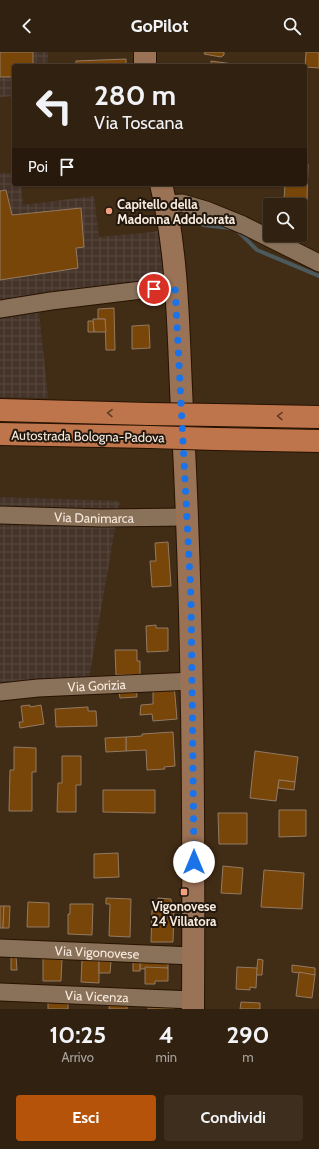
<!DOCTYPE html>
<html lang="it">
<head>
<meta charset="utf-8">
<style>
	body { margin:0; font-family:Cabin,sans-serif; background:#3d2e1e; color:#f1f3f6; height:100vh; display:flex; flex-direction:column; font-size:15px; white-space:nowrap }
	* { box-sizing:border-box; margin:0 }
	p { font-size:13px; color:#a8a39f }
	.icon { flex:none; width:22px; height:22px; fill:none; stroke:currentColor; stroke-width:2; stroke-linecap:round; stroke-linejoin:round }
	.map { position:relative; height:957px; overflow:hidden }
	.details { display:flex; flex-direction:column; background:#312110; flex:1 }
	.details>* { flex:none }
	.top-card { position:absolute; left:12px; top:12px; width:295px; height:122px; border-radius:4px; box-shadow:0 1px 3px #0004,0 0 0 1px #4c3e30; background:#312110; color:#f1f3f6; overflow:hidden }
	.tools { position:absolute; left:263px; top:146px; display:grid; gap:8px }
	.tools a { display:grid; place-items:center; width:44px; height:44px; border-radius:4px; background:#312110; box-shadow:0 1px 3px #0004,0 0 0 1px #4c3e30; font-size:20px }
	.pin { position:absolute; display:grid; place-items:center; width:34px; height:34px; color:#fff; margin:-17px; border:2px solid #fff; border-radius:50%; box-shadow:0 1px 4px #0007 }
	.me { position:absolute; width:44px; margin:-22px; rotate:0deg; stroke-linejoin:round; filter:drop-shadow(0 0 3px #0008) }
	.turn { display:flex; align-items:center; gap:14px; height:84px; padding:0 16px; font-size:18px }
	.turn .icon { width:52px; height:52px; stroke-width:2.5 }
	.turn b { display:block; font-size:28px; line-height:34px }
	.then { display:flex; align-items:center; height:38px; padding:0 16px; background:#0003; gap:8px; font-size:15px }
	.eta { display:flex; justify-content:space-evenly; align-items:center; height:68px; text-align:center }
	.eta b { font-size:24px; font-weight:700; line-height:28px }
	.primary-button { display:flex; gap:8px; margin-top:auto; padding:8px 16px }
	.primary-button a { flex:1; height:46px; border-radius:4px; background:#b45309; color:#fff; font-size:16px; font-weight:700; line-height:46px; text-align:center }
	.primary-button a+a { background:#3d2e1e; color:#f1f3f6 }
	header { display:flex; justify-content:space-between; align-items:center; height:52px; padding:0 16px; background:#312110; font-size:18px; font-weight:700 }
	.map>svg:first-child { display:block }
	.industrial { fill:url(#industrial-grid) }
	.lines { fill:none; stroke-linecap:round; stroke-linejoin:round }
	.stream { stroke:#4c5a5d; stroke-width:4 }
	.building { fill:#774608; stroke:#947a62 }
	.minor-casing { stroke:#271301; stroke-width:19 }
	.secondary-casing { stroke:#271301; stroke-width:24 }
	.motorway-casing { stroke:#271301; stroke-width:24 }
	.minor { stroke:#8a715a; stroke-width:17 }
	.secondary { stroke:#9a7256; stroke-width:22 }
	.motorway { stroke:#bf754c; stroke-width:22 }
	.motorway-bridge-casing { stroke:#271301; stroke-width:24; stroke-linecap:butt }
	.motorway-bridge { stroke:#bf754c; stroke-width:22 }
	.oneway { stroke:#603d26 }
	.route { stroke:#1a73e8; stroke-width:7; stroke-dasharray:0 12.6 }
	.poi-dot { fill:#f2a081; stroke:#21170d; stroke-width:1.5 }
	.labels { text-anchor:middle; stroke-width:4; stroke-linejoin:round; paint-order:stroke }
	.poi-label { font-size:13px; font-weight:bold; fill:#f8eadd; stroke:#21170d; text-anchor:start }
	.street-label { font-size:13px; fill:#f8eadd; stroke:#21170d }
</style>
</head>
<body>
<header><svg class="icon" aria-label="back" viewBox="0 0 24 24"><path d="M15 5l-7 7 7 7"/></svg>GoPilot<svg class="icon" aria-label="search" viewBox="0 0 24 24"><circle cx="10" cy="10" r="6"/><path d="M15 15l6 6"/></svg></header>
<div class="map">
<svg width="319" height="957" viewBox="0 0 319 957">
	<defs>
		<pattern id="industrial-grid" width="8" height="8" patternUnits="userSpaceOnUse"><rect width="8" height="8" fill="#45342a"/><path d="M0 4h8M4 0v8" fill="none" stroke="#57483e"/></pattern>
	</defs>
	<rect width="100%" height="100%" fill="#412c16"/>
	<g class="industrial">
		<path d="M0,0H48V14H14V44L0,45Z"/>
		<path d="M0,121H14V132H21L23,153L94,144L99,185L153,180L175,174L162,243L39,259L48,346L0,345Z"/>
		<path d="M0,445L120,449L89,626L0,632Z"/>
	</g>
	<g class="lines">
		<g class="stream">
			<path d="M203,173L230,176"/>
			<path d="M238,179L257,198L319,224"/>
		</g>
	</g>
	<g class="building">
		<path d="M0,0H33V14H14V25H0Z"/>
		<path d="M205,0H224V3L221,5L204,2Z"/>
		<path d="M306,0H319V16L305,15Z"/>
		<path d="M126,7V14H76V9Z"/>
		<path d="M211,9L233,12V14H211Z"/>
		<path d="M305,112H308L307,148H284L285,132H305Z"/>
		<path d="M6,138L12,163L81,156L84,195L76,196L78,216L0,228V139Z"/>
		<path d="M114,256L115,298H106L105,267H98V257Z"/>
		<path d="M93,267H105L106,280H94Z"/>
		<path d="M88,269H93L94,280H88Z"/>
		<path d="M149,273L150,296L132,297V274Z"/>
		<path d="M168,490L171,534L152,535L150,509H156L155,491Z"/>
		<path d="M156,573V576H168V599L147,600L146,574Z"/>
		<path d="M115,598H137V609H140V623H116Z"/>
		<path d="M174,632L177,667L153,669L152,662L140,663L141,653L153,652V633Z"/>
		<path d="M136,634L137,645L120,646L118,635Z"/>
		<path d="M30,653V655L41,653L44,672L20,676L19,670H23L21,654Z"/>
		<path d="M88,655V659H96L97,674L56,675L55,657Z"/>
		<path d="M173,680L175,714L164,715L165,717L147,718L146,698L126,699V685L142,684V682Z"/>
		<path d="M126,685V699L106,700L105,686Z"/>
		<path d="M14,695L36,696V720H32V759H9L10,718H14Z"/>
		<path d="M255,699L298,705L295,730L279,728L276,749L250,746Z"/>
		<path d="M62,704H81V733H76V760H57L58,731H62Z"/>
		<path d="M279,728L295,730L294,738L278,736Z"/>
		<path d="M103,738H155V761L103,760Z"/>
		<path d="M279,758H306V784L279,785Z"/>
		<path d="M218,761H247V792H219Z"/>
		<path d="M118,801L119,825L94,826V802Z"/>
		<path d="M223,814L243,816L241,842L221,841Z"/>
		<path d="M264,818L304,821L302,857L261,855Z"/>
		<path d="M106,846L131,847L130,885L109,884L110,852H106Z"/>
		<path d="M158,846L171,847L172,858H155V852H158Z"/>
		<path d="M28,850L49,851V875H27Z"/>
		<path d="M70,852H93L92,883L68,882V862H70Z"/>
		<path d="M0,854H4L3,876H0Z"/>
		<path d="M4,854H10L9,876H3Z"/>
		<path d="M152,858H174L173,890H151Z"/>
		<path d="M11,904H16L17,918H11Z"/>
		<path d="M43,906L62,907L61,929H43Z"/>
		<path d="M168,907V916L140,917V908Z"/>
		<path d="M258,907L263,908L262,923H256Z"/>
		<path d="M82,908L99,909V931L81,930Z"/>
		<rect x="133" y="908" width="7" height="11"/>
		<path d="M99,909H111L110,921H99Z"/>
		<path d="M292,913L315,916V923L292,920Z"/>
		<path d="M145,915L168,916V929H155V932H145Z"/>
		<path d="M237,915L257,916L256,936L250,935V938L236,937Z"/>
		<path d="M299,920L315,923L312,946L296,944Z"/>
		<path d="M48,943L68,944V957H48Z"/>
		<path d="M110,946L127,947V957H109Z"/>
		<path d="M149,947L174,949V957H148Z"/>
		<path d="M241,950L260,951V957H240Z"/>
	</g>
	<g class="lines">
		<g class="minor-casing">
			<g id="minor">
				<path d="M166,152L182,151L206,158L243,173L319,211"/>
				<path d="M0,257L51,249L175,234"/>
				<path id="s1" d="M0,463L102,466L188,465"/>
				<path id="s2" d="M0,640L38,636L193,629"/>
				<path id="s3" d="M0,896L194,904"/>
				<path id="s4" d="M0,940L193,948"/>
			</g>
		</g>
		<g class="secondary-casing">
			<g id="secondary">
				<path d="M145,0V14"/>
				<path d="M161,132C180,209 178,297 183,376C193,570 194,763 193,957"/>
			</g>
		</g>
		<g class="motorway-casing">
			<g id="motorway">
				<path d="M0,358L149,362"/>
				<path d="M215,363L319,365"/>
				<path d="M0,382L150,385"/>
				<path d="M216,387L319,389"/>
			</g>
		</g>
		<use href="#minor" class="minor"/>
		<use href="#secondary" class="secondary"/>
		<use href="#motorway" class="motorway"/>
		<g class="motorway-bridge-casing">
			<g id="motorway-bridge">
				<path d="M149,362L215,363"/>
				<path d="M150,385L216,387"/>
			</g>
		</g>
		<use href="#motorway-bridge" class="motorway-bridge"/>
	</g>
	<defs><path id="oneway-chevron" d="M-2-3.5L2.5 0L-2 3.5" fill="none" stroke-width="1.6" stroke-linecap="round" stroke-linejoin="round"/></defs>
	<g class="oneway">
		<use href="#oneway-chevron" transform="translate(110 361) rotate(-179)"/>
		<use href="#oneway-chevron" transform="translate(280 364) rotate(-179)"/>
	</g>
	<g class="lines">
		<path class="route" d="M154,237L175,234L191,545L194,810"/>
	</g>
	<g class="poi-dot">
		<circle cx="109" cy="159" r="4"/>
		<rect x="180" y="836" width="8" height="8" rx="2"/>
	</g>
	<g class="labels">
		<g class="poi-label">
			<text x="117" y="157">Capitello della<tspan x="117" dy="15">Madonna Addolorata</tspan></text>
			<text x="184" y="859" text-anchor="middle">Vigonovese<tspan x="184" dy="15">24 Villatora</tspan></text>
		</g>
		<g class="street-label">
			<text transform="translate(88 384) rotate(1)" y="5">Autostrada Bologna-Padova</text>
			<text dy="5" stroke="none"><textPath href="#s1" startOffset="94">Via Danimarca</textPath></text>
			<text dy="5" stroke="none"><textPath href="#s2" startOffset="97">Via Gorizia</textPath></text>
			<text dy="5" stroke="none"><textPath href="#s3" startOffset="97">Via Vigonovese</textPath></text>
			<text dy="5" stroke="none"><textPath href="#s4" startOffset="97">Via Vicenza</textPath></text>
		</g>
	</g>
</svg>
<div class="tools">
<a><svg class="icon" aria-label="search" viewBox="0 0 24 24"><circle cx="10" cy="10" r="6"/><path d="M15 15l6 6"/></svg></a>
</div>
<div class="pin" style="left:154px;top:237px;background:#d93025"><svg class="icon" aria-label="arrive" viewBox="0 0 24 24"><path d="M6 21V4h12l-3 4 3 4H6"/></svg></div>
<svg class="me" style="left:194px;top:810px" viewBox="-20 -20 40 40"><circle r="19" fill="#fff"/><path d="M0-13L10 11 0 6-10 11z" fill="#1a73e8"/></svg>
<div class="top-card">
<div class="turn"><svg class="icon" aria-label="left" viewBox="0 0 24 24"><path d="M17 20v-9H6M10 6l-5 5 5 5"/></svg><div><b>280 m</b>Via Toscana</div></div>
<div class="then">Poi<svg class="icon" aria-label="arrive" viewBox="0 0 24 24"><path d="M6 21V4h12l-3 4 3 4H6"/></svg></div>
</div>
</div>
<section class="details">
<div class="eta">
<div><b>10:25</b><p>Arrivo</p></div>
<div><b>4</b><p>min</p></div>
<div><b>290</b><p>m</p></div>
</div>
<div class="primary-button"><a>Esci</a><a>Condividi</a></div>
</section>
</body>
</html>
